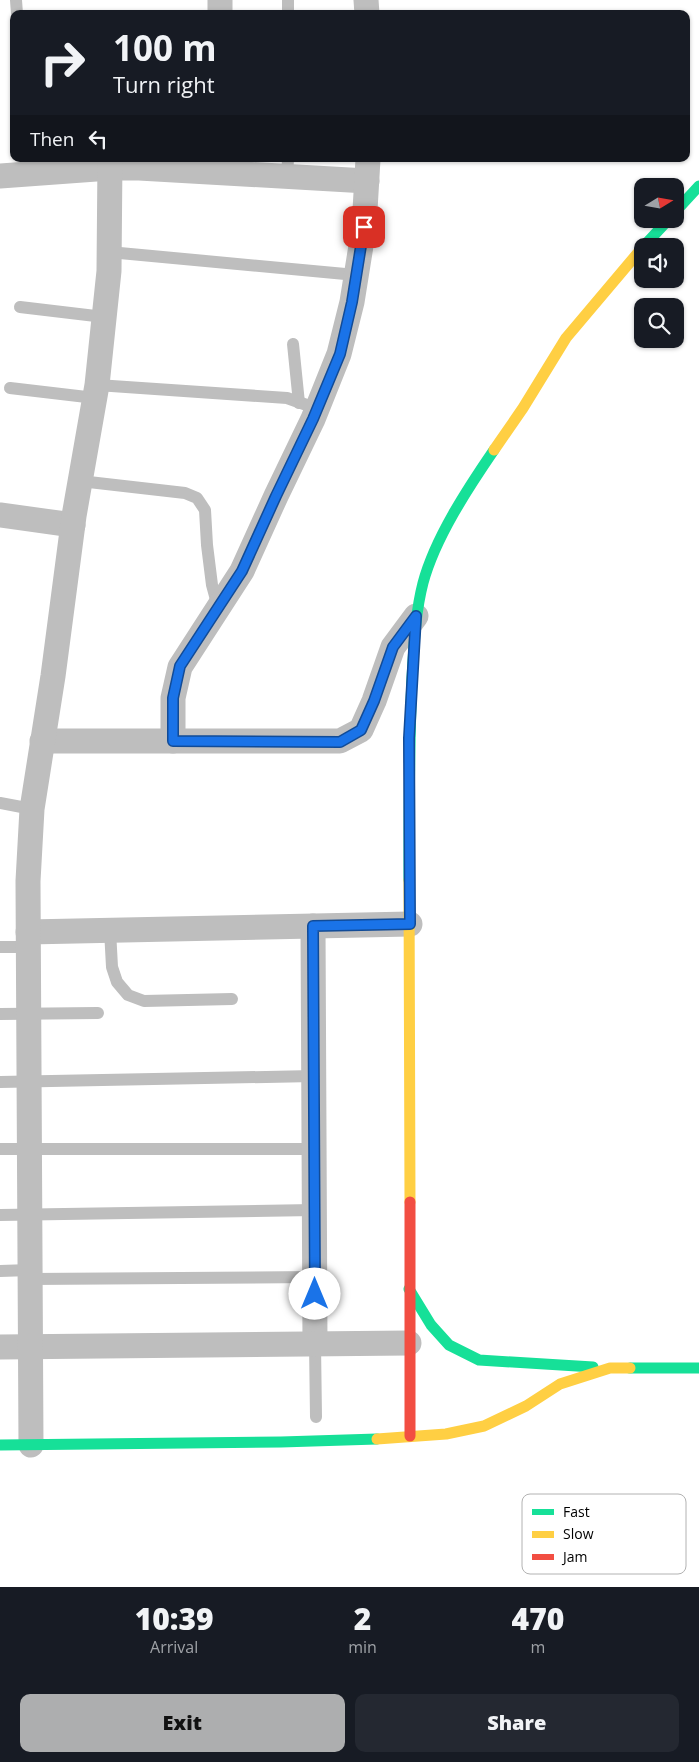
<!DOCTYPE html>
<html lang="en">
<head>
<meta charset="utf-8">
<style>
	body { margin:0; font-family:"Open Sans",sans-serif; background:#242831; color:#f1f3f6; height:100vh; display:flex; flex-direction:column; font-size:19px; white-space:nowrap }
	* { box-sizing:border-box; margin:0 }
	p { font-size:16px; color:#9ea1a6 }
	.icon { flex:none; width:28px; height:28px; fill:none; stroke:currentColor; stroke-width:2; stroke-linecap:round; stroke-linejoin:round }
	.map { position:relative; height:1587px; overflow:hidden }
	.sheet { display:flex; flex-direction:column; background:#171b24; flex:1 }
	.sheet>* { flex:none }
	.top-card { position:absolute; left:10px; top:10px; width:680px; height:152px; border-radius:10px; box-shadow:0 1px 4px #0004; background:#171b24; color:#f1f3f6; overflow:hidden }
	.needle { width:32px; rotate:79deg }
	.controls { position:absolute; left:634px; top:178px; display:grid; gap:10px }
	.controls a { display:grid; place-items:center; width:50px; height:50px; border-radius:10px; background:#171b24; box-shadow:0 1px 4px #0004; font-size:25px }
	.pin { position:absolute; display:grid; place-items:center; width:42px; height:42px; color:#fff; margin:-21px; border-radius:10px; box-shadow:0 2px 8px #0006 }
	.me { position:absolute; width:55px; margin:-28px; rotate:0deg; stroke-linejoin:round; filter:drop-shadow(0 0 4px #0008) }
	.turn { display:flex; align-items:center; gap:18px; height:105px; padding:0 20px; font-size:22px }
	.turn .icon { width:65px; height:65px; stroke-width:2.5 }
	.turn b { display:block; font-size:35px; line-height:42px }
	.then { display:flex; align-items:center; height:48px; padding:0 20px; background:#0003; gap:10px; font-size:19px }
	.eta { display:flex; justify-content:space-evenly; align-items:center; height:85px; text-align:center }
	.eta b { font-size:30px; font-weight:800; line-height:35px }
	.primary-button { display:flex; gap:10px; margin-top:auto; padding:10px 20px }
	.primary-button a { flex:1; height:58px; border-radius:10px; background:#adaeaf; color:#111; font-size:20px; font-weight:800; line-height:58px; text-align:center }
	.primary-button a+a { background:#242831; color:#f1f3f6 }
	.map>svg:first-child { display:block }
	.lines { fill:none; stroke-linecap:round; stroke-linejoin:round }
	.lane { stroke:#bebebe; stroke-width:12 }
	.street { stroke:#bebebe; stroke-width:25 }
	.fast { stroke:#16e098; stroke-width:11 }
	.slow { stroke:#ffcf43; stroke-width:11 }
	.jam { stroke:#f24e42; stroke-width:11 }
	.route-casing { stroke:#114b97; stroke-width:12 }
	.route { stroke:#1a73e8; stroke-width:9 }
	.key { fill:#fff; stroke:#b2b2b2; stroke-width:1 }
	.key-label { font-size:14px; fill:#000 }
</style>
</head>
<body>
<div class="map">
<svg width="699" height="1587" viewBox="0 0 699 1587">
	<rect width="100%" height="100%" fill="#fff"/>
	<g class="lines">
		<g class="lane">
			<path d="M16,0L17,14"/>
			<path d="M288,0V14"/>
			<path d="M287,177L288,159"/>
			<path d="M109,252L356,275"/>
			<path d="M20,307L104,317"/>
			<path d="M293,344L299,403"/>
			<path d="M97,385L287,398L318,409"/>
			<path d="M10,388L95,398"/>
			<path d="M80,481L185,493L197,498L205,510L207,545L212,585L218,607"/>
			<path d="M0,803L32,809"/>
			<path d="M110,930L112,967L117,982L128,995L144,1001L232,999"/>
			<path d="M0,947H28"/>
			<path d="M0,1014L98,1013"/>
			<path d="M0,1082L314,1076"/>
			<path d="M0,1149H314"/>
			<path d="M0,1215L314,1210"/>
			<path d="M0,1271L30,1270"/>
			<path d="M30,1279L315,1277"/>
			<path d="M315,1344L316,1417"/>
		</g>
		<g class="street">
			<path d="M220,0V14"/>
			<path d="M366,0L367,14"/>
			<path d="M0,176L110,168H139L367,181"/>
			<path d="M0,515L73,525"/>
			<path d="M42,741H340L361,730L374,701L393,647L416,616"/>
			<path d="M173,741V698L180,667L242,571L276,496L313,419L339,354L352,302L364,227L368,159"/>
			<path d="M313,926L315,1344"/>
			<path d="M28,932L410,924"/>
			<path d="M0,1347L409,1343"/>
			<path d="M31,1445L28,881L32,809L53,676L74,516L97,385L109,271L110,159"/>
		</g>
		<g class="fast">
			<path d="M675,212L699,186"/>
			<path d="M644,246L669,219"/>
			<path d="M409,880C409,812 409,745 412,678C414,646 415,614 423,583C435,538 468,488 494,450"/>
			<path d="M409,1289L431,1325L449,1345L479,1360L593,1367"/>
			<path d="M630,1368H699"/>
			<path d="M0,1445L281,1442L377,1439"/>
		</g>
		<g class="slow">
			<path d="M494,450L523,408L566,338L642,248"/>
			<path d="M409,880L410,1202"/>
			<path d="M377,1439L446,1434L484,1426L526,1406L560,1384L610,1368H630"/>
		</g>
		<path class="jam" d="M410,1202V1436"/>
	</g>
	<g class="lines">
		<g class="route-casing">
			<path id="route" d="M315,1294L313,926L410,924L409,738L416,616L393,647L374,701L361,730L340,742L173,741V698L180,666L242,571L276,496L313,419L340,354L352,302L364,227"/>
		</g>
		<use href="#route" class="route"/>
	</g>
	<rect x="522" y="1494" width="164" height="80" rx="8" class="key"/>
	<rect x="532" y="1509" width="22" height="6" fill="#16e098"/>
	<rect x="532" y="1531" width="22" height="7" fill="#ffcf43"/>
	<rect x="532" y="1554" width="22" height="6" fill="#f24e42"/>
	<g class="key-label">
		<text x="563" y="1517">Fast</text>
		<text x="563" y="1539">Slow</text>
		<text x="563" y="1562">Jam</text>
	</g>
</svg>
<div class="controls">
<a><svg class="needle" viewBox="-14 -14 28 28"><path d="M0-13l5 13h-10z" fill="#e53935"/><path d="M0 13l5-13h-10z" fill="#9ea1a6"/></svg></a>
<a><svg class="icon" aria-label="sound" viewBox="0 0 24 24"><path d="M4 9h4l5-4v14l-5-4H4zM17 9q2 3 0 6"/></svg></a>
<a><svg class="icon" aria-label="search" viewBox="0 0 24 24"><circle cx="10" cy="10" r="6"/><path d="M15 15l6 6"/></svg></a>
</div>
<div class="pin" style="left:364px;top:227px;background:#d93025"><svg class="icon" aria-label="arrive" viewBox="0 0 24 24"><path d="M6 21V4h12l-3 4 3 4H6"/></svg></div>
<svg class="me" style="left:315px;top:1294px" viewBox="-20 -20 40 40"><circle r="19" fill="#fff"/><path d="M0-13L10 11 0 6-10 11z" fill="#1a73e8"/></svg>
<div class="top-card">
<div class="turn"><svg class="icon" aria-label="right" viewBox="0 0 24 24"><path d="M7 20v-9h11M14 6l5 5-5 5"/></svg><div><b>100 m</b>Turn right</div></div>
<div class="then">Then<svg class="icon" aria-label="left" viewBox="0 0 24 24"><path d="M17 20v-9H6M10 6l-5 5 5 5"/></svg></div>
</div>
</div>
<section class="sheet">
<div class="eta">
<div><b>10:39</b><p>Arrival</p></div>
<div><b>2</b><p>min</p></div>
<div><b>470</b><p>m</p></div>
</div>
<div class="primary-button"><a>Exit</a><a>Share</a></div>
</section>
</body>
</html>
